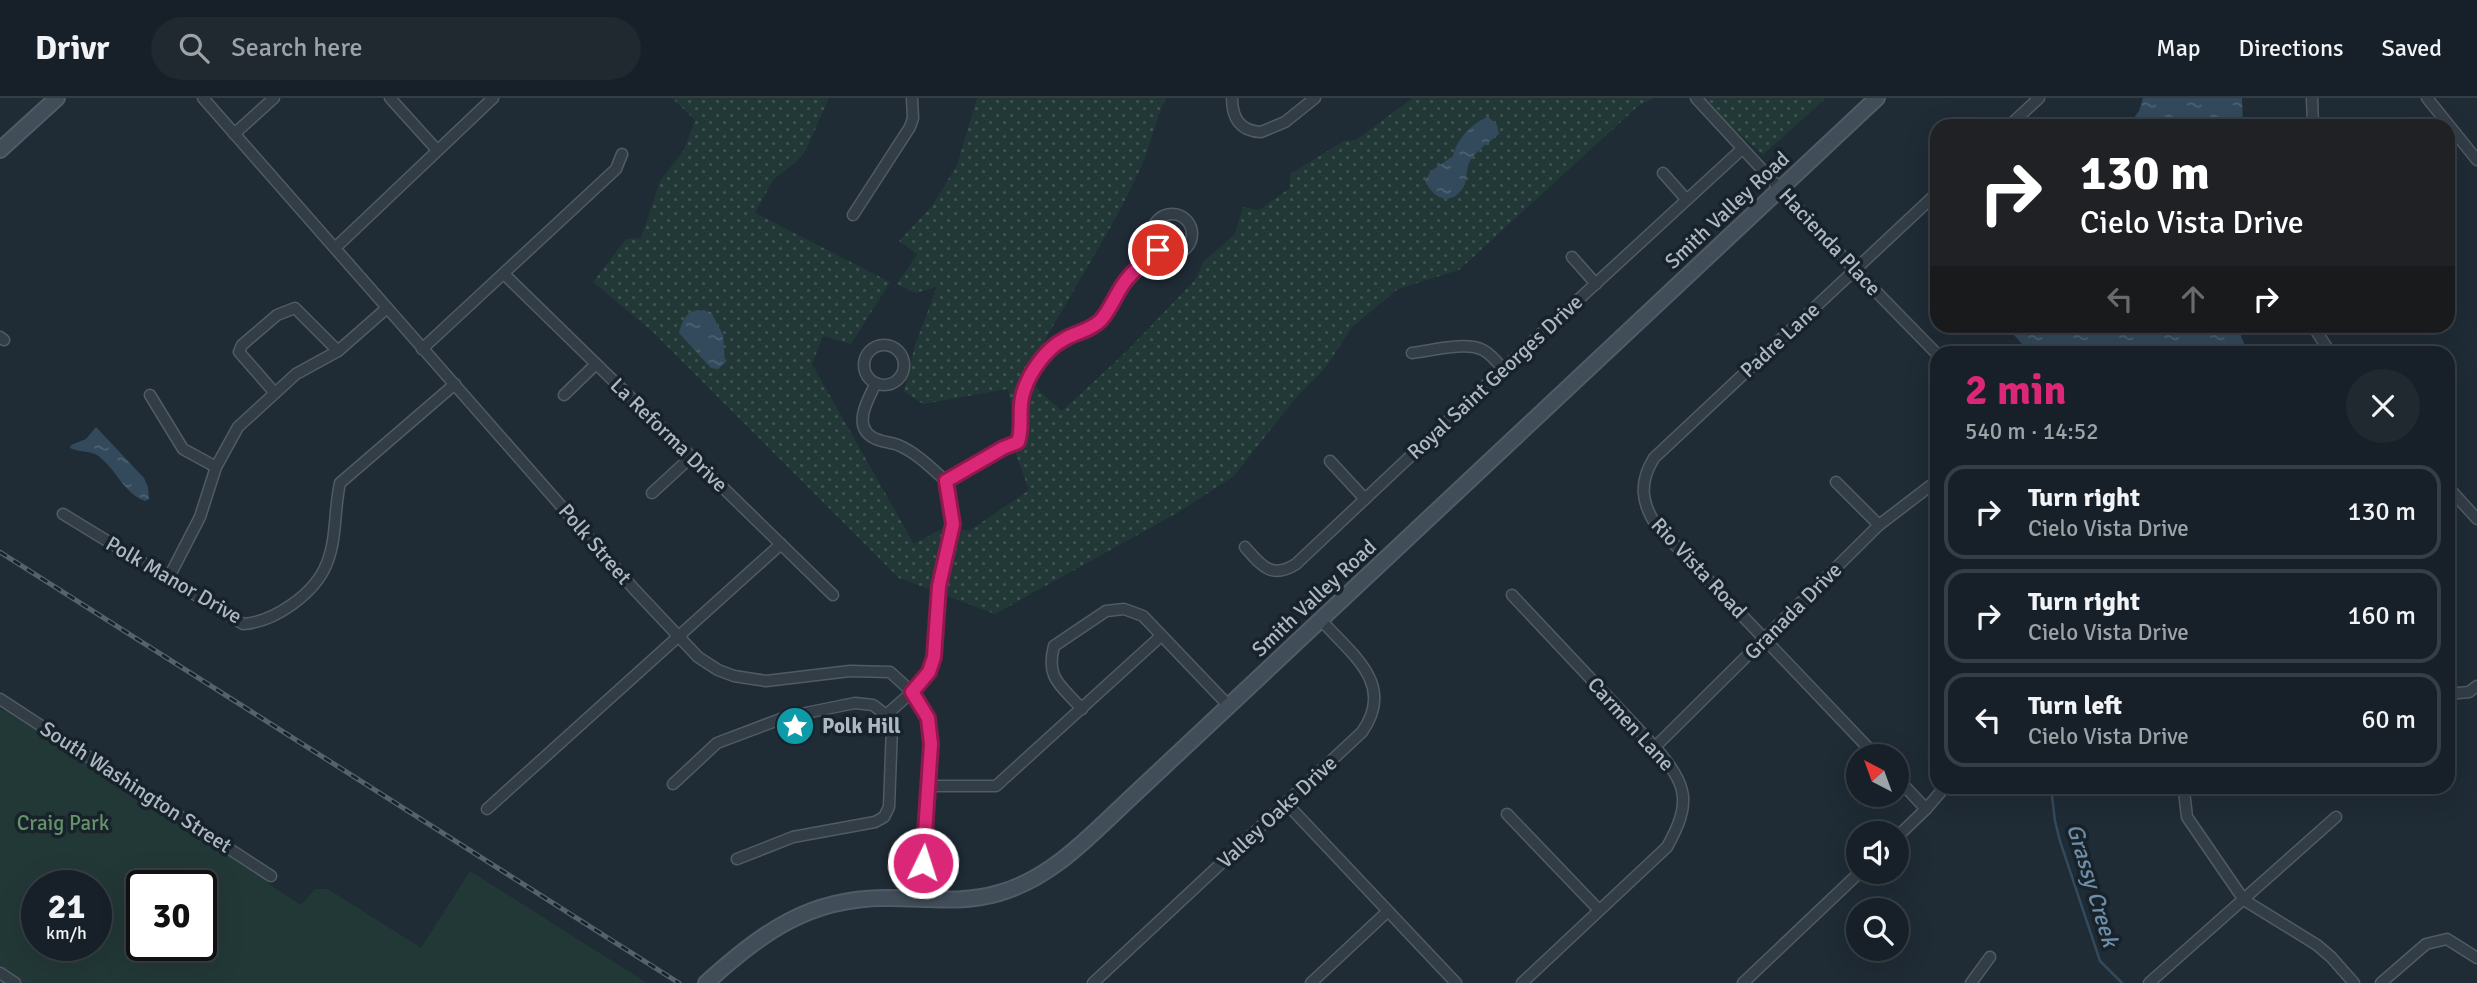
<!DOCTYPE html>
<html lang="en">
<head>
<meta charset="utf-8">
<style>
	body { margin:0; font-family:Signika,sans-serif; background:#202830; color:#f1f3f6; height:100vh; display:flex; flex-direction:column; font-size:26px; white-space:nowrap }
	* { box-sizing:border-box; margin:0 }
	p { font-size:23px; color:#9ea3a8 }
	.icon { flex:none; width:38px; height:38px; fill:none; stroke:currentColor; stroke-width:2; stroke-linecap:round; stroke-linejoin:round }
	.map { position:relative; flex:1; overflow:hidden }
	.drawer { position:absolute; left:1930px; top:248px; width:525px; height:448px; display:flex; flex-direction:column; background:#172028; border-radius:21px; box-shadow:0 7px 28px #0002,0 0 0 2px #363e45 }
	.drawer>* { flex:none }
	.banner { position:absolute; left:1930px; top:21px; width:525px; height:214px; border-radius:21px; box-shadow:0 7px 28px #0002,0 0 0 2px #363e45; background:#202124; color:#fff; overflow:hidden }
	.needle { width:46px; rotate:319deg }
	.fabs { position:absolute; left:1846px; top:646px; display:grid; gap:14px }
	.fabs a { display:grid; place-items:center; width:63px; height:63px; border-radius:50%; background:#172028; box-shadow:0 7px 28px #0002,0 0 0 2px #363e45; font-size:35px }
	.speed { position:absolute; left:21px; top:772px; display:flex; gap:14px; font-size:35px; font-weight:700; text-align:center }
	.speed>* { display:grid; place-content:center; width:91px; height:91px; border-radius:50%; background:#172028; box-shadow:0 7px 28px #0002,0 0 0 2px #363e45; line-height:1 }
	.speed small { font-size:18px; font-weight:400 }
	.speed .limit { border:4px solid #111; border-radius:10px; background:#fff; color:#111 }
	.pin { position:absolute; display:grid; place-items:center; width:60px; height:60px; color:#fff; margin:-30px; border:4px solid #fff; border-radius:50%; box-shadow:0 2px 7px #0007 }
	.me { position:absolute; width:77px; margin:-38px; rotate:4deg; stroke-linejoin:round; filter:drop-shadow(0 0 5px #0008) }
	.turn { display:flex; align-items:center; gap:24px; height:147px; padding:0 35px; font-size:32px }
	.turn .icon { width:91px; height:91px; stroke-width:2.5 }
	.turn b { display:block; font-size:49px; line-height:60px }
	.lanes { display:flex; align-items:center; height:66px; padding:0 35px; background:#0003; justify-content:center; gap:35px; direction:ltr }
	.lanes .off { opacity:.35 }
	.round { display:grid; place-items:center; flex:none; width:74px; height:74px; border-radius:37px; background:#202830 }
	.summary { display:flex; align-items:center; justify-content:space-between; height:119px; padding:0 35px }
	h1 { font-size:42px; font-weight:700; line-height:52px; color:#db2777 }
	ul { padding:0; list-style:none }
	li { display:flex; align-items:center; gap:21px; height:94px; margin:0 14px 10px; padding:0 21px; border:4px solid #363e45; border-radius:21px }
	li div { flex:1 }
	li b { display:block; font-size:26px }
	li em { font-style:normal }
	header { display:flex; align-items:center; gap:42px; box-sizing:border-box; height:98px; padding:0 35px; background:#172028; border-bottom:2px solid #363e45 }
	header strong { font-size:33px }
	nav { display:flex; gap:38px; margin-inline-start:auto; font-size:24px }
	.search { width:490px; height:63px; background:#202830; display:flex; align-items:center; gap:18px; box-sizing:border-box; padding:0 24px; border-radius:38px; color:#9ea3a8; font-size:26px }
	.map>svg:first-child { display:block }
	.grass { fill:url(#grass-dots) }
	.park { fill:#223837; fill-rule:evenodd }
	.water { fill:url(#water-ripples) }
	.lines { fill:none; stroke-linecap:round; stroke-linejoin:round }
	.stream { stroke:#334a5c; stroke-width:2.5 }
	.street-casing { stroke:#505b64; stroke-width:13 }
	.secondary-casing { stroke:#505b64; stroke-width:18 }
	.street { stroke:#333d46; stroke-width:10 }
	.secondary { stroke:#414d58; stroke-width:14 }
	.rail-casing { stroke:#55616d; stroke-width:5 }
	.rail { stroke:#18222a; stroke-width:2.5; stroke-dasharray:8; stroke-linecap:butt }
	.route-casing { stroke:#8e194d; stroke-width:18 }
	.route { stroke:#db2777; stroke-width:12 }
	.labels { text-anchor:middle; stroke-width:7; stroke-linejoin:round; paint-order:stroke }
	.street-label { font-size:21px; fill:#acb8c3; stroke:#18222a }
	.poi-label { font-size:21px; font-weight:bold; fill:#acb8c3; stroke:#18222a; text-anchor:start }
	.park-label { font-size:21px; fill:#65926a; stroke:#18222a }
	.water-label { font-size:23px; font-style:italic; fill:#6e8da7; stroke:#18222a }
</style>
</head>
<body>
<header>
<strong>Drivr</strong>
<div class="search"><svg class="icon" aria-label="search" viewBox="0 0 24 24"><circle cx="10" cy="10" r="6"/><path d="M15 15l6 6"/></svg>Search here</div>
<nav><a>Map</a><a>Directions</a><a>Saved</a></nav>
</header>
<div class="map">
<svg width="2477" height="885" viewBox="0 0 2477 885">
	<defs>
		<pattern id="grass-dots" width="8" height="8" patternUnits="userSpaceOnUse" patternTransform="scale(1.75)"><rect width="8" height="8" fill="#223837"/><path d="M2 2h.1M6 6h.1" fill="none" stroke="#3f5352" stroke-width="1.8" stroke-linecap="round"/></pattern>
		<pattern id="water-ripples" width="26" height="14" patternUnits="userSpaceOnUse" patternTransform="scale(1.75)"><rect width="26" height="14" fill="#334a5c"/><path d="M2 4q2-2 4 0t4 0M15 11q2-2 4 0t4 0" fill="none" stroke="#4e6272"/></pattern>
	</defs>
	<rect width="100%" height="100%" fill="#1f2b35"/>
	<g class="grass">
		<path d="M672,0H829L806,52L797,63L773,82L755,115L890,184L851,246L823,238L812,266L914,446L945,429L969,433L1029,392L1016,356V334L1008,291L923,306L904,293L915,247L937,189L915,195L897,186L917,156L899,143L932,108L957,67L977,0H1166C1154,24 1150,52 1138,76C1106,144 1062,207 1028,274L1040,294L1062,313L1127,253L1195,182L1204,163L1235,136L1243,109L1259,112L1290,90V76L1344,43L1356,42L1413,0H1654L1638,8L1459,172L1398,191L1352,229L1326,269L1294,302L1234,378L1177,415L995,516L899,480L653,234L593,184L626,141L641,140L660,83L684,52L695,22Z"/>
		<path d="M1699,0H1826L1763,57Z"/>
	</g>
	<path class="park" d="M0,611L8,614L264,779L270,787L301,807L315,791H328L421,850L470,773L647,885H0ZM37,788H96V847H37ZM142,788H201V847H142Z"/>
	<g class="water">
		<path d="M2143,0H2242L2243,28H2128L2139,13Z"/>
		<path d="M1488,19L1497,27L1499,36C1488,45 1477,52 1470,63C1465,71 1468,82 1463,90C1450,109 1433,100 1425,83L1431,73L1453,58C1456,42 1473,24 1488,19Z"/>
		<path d="M697,212L711,214L723,237L725,265L718,271L711,270L679,235C682,223 685,215 697,212Z"/>
		<path d="M2006,228H2237L2248,255H2030Z"/>
		<path d="M96,329L144,380L148,389L149,401L145,403C123,395 116,370 97,357C90,353 78,354 70,350L71,347L86,341Z"/>
	</g>
	<g class="lines">
		<path class="stream" d="M2051,690L2055,723L2060,743L2100,863L2122,885"/>
		<g class="street-casing">
			<g id="street">
				<path d="M203,0L634,491L698,559L718,572L734,578L766,583L850,573L890,574L912,594L928,619L931,646L920,802"/>
				<path d="M390,0L437,52"/>
				<path d="M1232,0C1232,20 1240,33 1261,34L1285,24L1315,0"/>
				<path d="M1696,0L1855,172L1937,256"/>
				<path d="M2312,0L2313,28"/>
				<path d="M2427,0L2477,62"/>
				<path d="M2009,28L2039,0"/>
				<path d="M234,36L274,0"/>
				<path d="M1663,75L1686,101"/>
				<circle cx="1172" cy="136" r="20"/>
				<path d="M853,117L910,29L913,20L912,0"/>
				<path d="M335,150L493,0"/>
				<path d="M1572,159L1596,186"/>
				<path d="M505,177L833,497"/>
				<path d="M2313,228L2331,256"/>
				<path d="M0,239L4,242"/>
				<circle cx="884" cy="267" r="20"/>
				<path d="M422,251L616,71L622,56"/>
				<path d="M1412,255C1430,253 1466,243 1483,252C1491,256 1497,264 1503,271"/>
				<path d="M876,285C869,300 852,326 872,339C880,344 890,344 898,347C917,355 931,370 946,383"/>
				<path d="M274,294L239,254L242,247L277,217L295,210L338,253"/>
				<path d="M150,297L183,351L216,369"/>
				<path d="M564,297L596,266"/>
				<path d="M1330,363L1365,401"/>
				<path d="M1836,384L1879,427"/>
				<path d="M2448,389L2477,421"/>
				<path d="M652,395L690,360"/>
				<path d="M63,416L243,526C274,524 315,496 327,465C337,440 334,411 340,385L455,286"/>
				<path d="M1245,449C1261,467 1271,482 1296,466L1503,271L1742,51"/>
				<path d="M168,481L200,419L216,369L238,329L296,276L338,253L387,210"/>
				<path d="M1512,497L1655,649C1688,688 1692,704 1667,749L1522,885"/>
				<path d="M2448,596L2469,594L2477,588"/>
				<path d="M0,601L271,778"/>
				<path d="M1082,611C1062,588 1045,581 1054,548L1106,513L1124,511L1143,518L1229,608"/>
				<path d="M886,617L912,594L929,574L934,559L939,488L953,426L946,383L1003,350L1018,344C1024,327 1017,310 1024,292C1030,274 1046,251 1063,242C1076,234 1090,233 1101,222C1111,211 1117,193 1127,181C1136,170 1148,161 1159,152"/>
				<path d="M1655,649L1879,427L1930,388L1937,386"/>
				<path d="M1876,658L1656,427C1641,404 1639,384 1654,360L1937,95"/>
				<path d="M1897,680L1926,711"/>
				<path d="M673,686L717,645L786,619L855,605L873,607L886,617L892,629L889,709L884,719L875,724L793,739L737,761"/>
				<path d="M929,688H996L1161,538"/>
				<path d="M2186,690L2184,693L2187,719L2244,802L2317,847L2331,859L2354,885"/>
				<path d="M1286,705L1456,885"/>
				<path d="M487,711L781,446"/>
				<path d="M1507,716L1599,812"/>
				<path d="M1897,739L1926,711L1944,690"/>
				<path d="M0,875L15,885"/>
				<path d="M1093,885L1362,634C1396,586 1352,557 1321,522"/>
				<path d="M1311,885L1387,814"/>
				<path d="M1743,885L1860,774"/>
				<path d="M1971,885L1990,859"/>
				<path d="M2149,885L2336,719"/>
				<path d="M2381,885L2426,846L2447,841L2477,860"/>
			</g>
		</g>
		<g class="secondary-casing">
			<g id="secondary">
				<path d="M0,52L57,0"/>
				<path d="M706,885C762,835 809,799 888,800C926,800 962,806 999,795C1049,781 1086,742 1123,707L1877,0"/>
			</g>
		</g>
		<use href="#street" class="street"/>
		<use href="#secondary" class="secondary"/>
		<g class="rail-casing">
			<path id="rail" d="M0,454L679,885"/>
		</g>
		<use href="#rail" class="rail"/>
	</g>
	<g class="lines">
		<g class="route-casing">
			<path id="route" d="M923,765L931,646L928,620L912,594L929,574L934,559L939,488L953,426L946,383L1003,350L1018,344C1024,327 1017,310 1024,292C1030,274 1046,251 1063,242C1076,234 1090,233 1101,222C1111,211 1117,193 1127,181C1136,170 1148,161 1158,152"/>
		</g>
		<use href="#route" class="route"/>
	</g>
	<defs>
		<g id="sight-disc" transform="scale(2.0125)"><circle r="9.5" fill="#0f9aa8" stroke="#18222a"/><path d="M0-6L1.8-2.2L6-1.7L2.9 1.2L3.7 5.4L0 3.3L-3.7 5.4L-2.9 1.2L-6-1.7L-1.8-2.2Z" fill="#fff"/></g>
	</defs>
	<g fill-rule="evenodd">
		<use href="#sight-disc" x="795" y="628"/>
	</g>
	<g class="labels">
		<g class="street-label">
			<text transform="translate(1727 112) rotate(-43)" y="7">Smith Valley Road</text>
			<text transform="translate(1830 144) rotate(47)" y="7">Hacienda Place</text>
			<text transform="translate(1780 242) rotate(-43)" y="7">Padre Lane</text>
			<text transform="translate(1495 279) rotate(-43)" y="7">Royal Saint Georges Drive</text>
			<text transform="translate(669 337) rotate(44)" y="7">La Reforma Drive</text>
			<text transform="translate(595 446) rotate(49)" y="7">Polk Street</text>
			<text transform="translate(1699 470) rotate(47)" y="7">Rio Vista Road</text>
			<text transform="translate(174 482) rotate(30)" y="7">Polk Manor Drive</text>
			<text transform="translate(1314 500) rotate(-43)" y="7">Smith Valley Road</text>
			<text transform="translate(1793 513) rotate(-45)" y="7">Granada Drive</text>
			<text transform="translate(1631 626) rotate(48)" y="7">Carmen Lane</text>
			<text transform="translate(136 689) rotate(33)" y="7">South Washington Street</text>
			<text transform="translate(1277 714) rotate(-43)" y="7">Valley Oaks Drive</text>
		</g>
		<g class="poi-label">
			<text x="822" y="635">Polk Hill</text>
		</g>
		<g class="park-label">
			<text x="63" y="732">Craig Park</text>
		</g>
		<g class="water-label">
			<text transform="translate(2093 787) rotate(73)" y="8">Grassy Creek</text>
		</g>
	</g>
</svg>
<div class="fabs">
<a><svg class="needle" viewBox="-14 -14 28 28"><path d="M0-13l5 13h-10z" fill="#e53935"/><path d="M0 13l5-13h-10z" fill="#9ea3a8"/></svg></a>
<a><svg class="icon" aria-label="sound" viewBox="0 0 24 24"><path d="M4 9h4l5-4v14l-5-4H4zM17 9q2 3 0 6"/></svg></a>
<a><svg class="icon" aria-label="search" viewBox="0 0 24 24"><circle cx="10" cy="10" r="6"/><path d="M15 15l6 6"/></svg></a>
</div>
<div class="speed"><div>21<small>km/h</small></div><div class="limit">30</div></div>
<div class="pin" style="left:1158px;top:152px;background:#d93025"><svg class="icon" aria-label="arrive" viewBox="0 0 24 24"><path d="M6 21V4h12l-3 4 3 4H6"/></svg></div>
<svg class="me" style="left:923px;top:765px" viewBox="-20 -20 40 40"><circle r="17" fill="#db2777" stroke="#fff" stroke-width="3"/><path d="M0-11L8 9 0 5-8 9z" fill="#fff"/></svg>
<div class="banner">
<div class="turn"><svg class="icon" aria-label="right" viewBox="0 0 24 24"><path d="M7 20v-9h11M14 6l5 5-5 5"/></svg><div><b>130 m</b>Cielo Vista Drive</div></div>
<div class="lanes"><svg class="icon off" aria-label="left" viewBox="0 0 24 24"><path d="M17 20v-9H6M10 6l-5 5 5 5"/></svg><svg class="icon off" aria-label="ahead" viewBox="0 0 24 24"><path d="M12 20V5M6 11l6-6 6 6"/></svg><svg class="icon" aria-label="right" viewBox="0 0 24 24"><path d="M7 20v-9h11M14 6l5 5-5 5"/></svg></div>
</div>
<section class="drawer">
<div class="summary"><div><h1>2 min</h1><p>540 m · 14:52</p></div><a class="round"><svg class="icon" aria-label="close" viewBox="0 0 24 24"><path d="M6 6l12 12M18 6L6 18"/></svg></a></div>
<ul>
<li><svg class="icon" aria-label="right" viewBox="0 0 24 24"><path d="M7 20v-9h11M14 6l5 5-5 5"/></svg><div><b>Turn right</b><p>Cielo Vista Drive</p></div><em>130 m</em></li>
<li><svg class="icon" aria-label="right" viewBox="0 0 24 24"><path d="M7 20v-9h11M14 6l5 5-5 5"/></svg><div><b>Turn right</b><p>Cielo Vista Drive</p></div><em>160 m</em></li>
<li><svg class="icon" aria-label="left" viewBox="0 0 24 24"><path d="M17 20v-9H6M10 6l-5 5 5 5"/></svg><div><b>Turn left</b><p>Cielo Vista Drive</p></div><em>60 m</em></li>
</ul>
</section>
</div>
</body>
</html>
